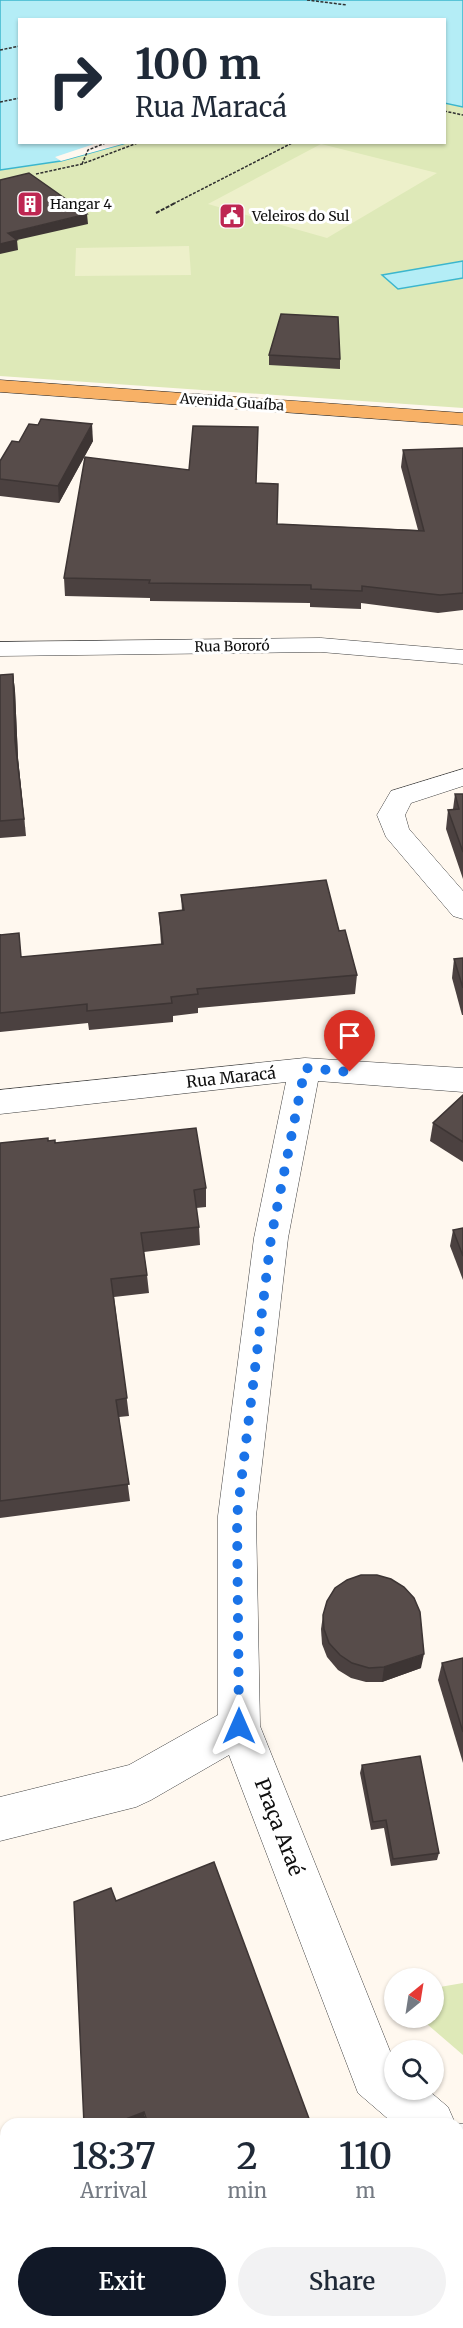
<!DOCTYPE html>
<html lang="en">
<head>
<meta charset="utf-8">
<style>
	body { margin:0; font-family:Merriweather,serif; background:#f2f2f3; color:#1f2937; height:100vh; display:flex; flex-direction:column; font-size:22px; white-space:nowrap }
	* { box-sizing:border-box; margin:0 }
	p { font-size:20px; color:#747a83 }
	.icon { flex:none; width:33px; height:33px; fill:none; stroke:currentColor; stroke-width:2; stroke-linecap:round; stroke-linejoin:round }
	.map { position:relative; flex:1; overflow:hidden }
	.panel { position:absolute; left:0px; top:2118px; width:464px; height:210px; display:flex; flex-direction:column; background:#fff; border-radius:18px 18px 0 0; box-shadow:0 2px 4px #0004 }
	.panel>* { flex:none }
	.banner { position:absolute; left:18px; top:18px; width:428px; height:126px; border-radius:0px; box-shadow:0 2px 4px #0004; background:#fff; color:#1f2937; overflow:hidden }
	.needle { width:39px; rotate:30deg }
	.controls { position:absolute; left:384px; top:1968px; display:grid; gap:12px }
	.controls a { display:grid; place-items:center; width:60px; height:60px; border-radius:50%; background:#fff; box-shadow:0 2px 4px #0004; font-size:30px }
	.pin { position:absolute; display:grid; place-items:center; width:51px; height:51px; color:#fff; margin:-62px -26px; border-radius:50% 50% 50% 0; rotate:-45deg; box-shadow:0 0 6px #0007 }
	.pin .icon { rotate:45deg }
	.me { position:absolute; width:66px; margin:-33px; rotate:0deg; stroke-linejoin:round; filter:drop-shadow(0 0 4px #0008) }
	.turn { display:flex; align-items:center; gap:21px; height:126px; padding:0 18px; font-size:27px }
	.turn .icon { width:78px; height:78px; stroke-width:2.5 }
	.turn b { display:block; font-size:42px; line-height:51px }
	.eta { display:flex; justify-content:space-evenly; align-items:center; height:102px; text-align:center }
	.eta b { font-size:36px; font-weight:600; line-height:42px }
	.button { display:flex; gap:12px; margin-top:auto; padding:12px 18px }
	.button a { flex:1; height:69px; border-radius:36px; background:#111827; color:#fff; font-size:24px; font-weight:600; line-height:69px; text-align:center }
	.button a+a { background:#f2f2f3; color:#1f2937 }
	.map>svg:first-child { display:block }
	.green { fill:#dee9b8 }
	.pitch { fill:#edf0ca }
	.water { fill:#b4edf6; stroke:#3bb6cd; stroke-width:1.5 }
	.pier { fill:#fff8ef }
	.lines { fill:none; stroke-linecap:round; stroke-linejoin:round }
	.minor-casing { stroke:#414141; stroke-width:1 }
	.major-casing { stroke:#1f1f1f; stroke-width:1 }
	.path-far1 { stroke:#303030; stroke-width:1.5; stroke-dasharray:3 1.5; stroke-linecap:butt }
	.path { stroke:#303030; stroke-width:2; stroke-dasharray:4 1.5; stroke-linecap:butt }
	.minor { fill:#fff; fill-rule:evenodd }
	.major { fill:#f8b166; fill-rule:evenodd }
	.wall { fill:#4b4140 }
	.shaded-wall { fill:#3d3534 }
	.building { fill:#574c4a; stroke:#3d3534; stroke-width:1.5 }
	.route { stroke:#1a73e8; stroke-width:10; stroke-dasharray:0 18 }
	.labels { text-anchor:middle; stroke-width:6; stroke-linejoin:round; paint-order:stroke }
	.far-poi-label { font-size:14px; fill:#0e0e0e; stroke:#fff; text-anchor:start }
	.far-street-label { font-size:14px; fill:#0e0e0e; stroke:#fff }
	.street-label { font-size:16px; fill:#0e0e0e; stroke:#fff }
	.near-street-label { font-size:20px; fill:#0e0e0e; stroke:#fff }
</style>
</head>
<body>
<div class="map">
<svg width="463" height="2328" viewBox="0 0 463 2328">
	<rect width="100%" height="100%" fill="#fff8ef"/>
	<g class="green">
		<path d="M444,103L463,107V261L382,275L399,289L463,278V408L0,376V170L61,161L126,143L444,142Z"/>
		<path d="M463,1983V2055L420,2018H434V1988Z"/>
	</g>
	<g class="pitch">
		<path d="M321,144L437,173L327,238L208,204Z"/>
		<path d="M189,246L191,275L75,276L76,248Z"/>
	</g>
	<g class="water">
		<path d="M0,0H463V107L444,103V20H20V142L126,143L61,161L0,170Z"/>
		<path d="M463,261V278L398,289L382,275Z"/>
	</g>
	<path class="pier" d="M97,143H126L61,161L55,157Z"/>
	<g class="lines">
		<g class="minor-casing">
			<g id="minor">
				<path d="M321,638L463,650V664L321,652L0,656V642Z"/>
				<path d="M463,769V786L411,803L405,815L409,829L463,891V919L453,916L386,837L377,815L391,791Z"/>
				<path d="M305,1058L463,1068V1092L318,1081L288,1238L256,1516L260,1726L394,2061V2090H428L448,2107L455,2123L463,2124V2177L458,2175V2124H394L358,2093L229,1755L151,1800L136,1807L0,1841V1797L129,1765L218,1715V1516L254,1238L286,1082L0,1114V1090Z"/>
			</g>
		</g>
		<g class="major-casing">
			<path id="major" d="M0,380L463,413V425L0,392Z"/>
		</g>
		<g class="path-far1">
			<path d="M307,0L347,5"/>
			<path d="M0,50L20,46"/>
			<path d="M0,102L20,98"/>
			<path d="M444,111L463,115"/>
			<path d="M82,164L88,150L108,142"/>
			<path d="M36,174L82,164L140,142"/>
			<path d="M173,204L294,142"/>
		</g>
		<path class="path" d="M156,213L175,203"/>
		<use href="#minor" class="minor"/>
		<use href="#major" class="major"/>
	</g>
	<g class="wall">
		<path d="M269,355L340,359V369L269,365Z"/>
		<path d="M258,427L256,483L277,524L418,530L401,467L403,450L463,448V610L438,613L361,603V609L310,607V603L150,601V598L65,596L64,578L189,470Z"/>
		<path d="M93,441L59,503L0,496V461L19,442Z"/>
		<path d="M13,674L15,691L18,758L26,836L0,838V675Z"/>
		<path d="M455,794H463V879L446,829L448,810L453,809Z"/>
		<path d="M181,895L339,931L357,975L355,994L198,1008V1013L173,1016V1022L89,1030L88,1023L0,1032V934L22,957L161,944L159,913L182,911Z"/>
		<path d="M463,958V1015H462L452,978L454,959Z"/>
		<path d="M463,1095V1162L430,1141L433,1123Z"/>
		<path d="M48,1141L206,1188V1207L196,1208L199,1227L200,1245L144,1252L147,1275L149,1293L114,1297L129,1416L119,1417L130,1501L0,1518V1143Z"/>
		<path d="M463,1228V1280L450,1246L453,1230Z"/>
		<path d="M323,1615L421,1668L382,1682H366L351,1678L338,1670L327,1657L322,1644L321,1629Z"/>
		<path d="M463,1658V1763L438,1680L442,1663Z"/>
		<path d="M362,1765L439,1853L437,1860L391,1866L384,1828L371,1830L360,1773Z"/>
	</g>
	<g class="shaded-wall">
		<path d="M87,214L88,224L17,240L18,250L0,254V244L8,233Z"/>
		<path d="M92,424L93,441L59,503L58,486Z"/>
		<path d="M13,674L15,691L18,758L26,836L15,741Z"/>
		<path d="M424,1654L421,1668L382,1682L384,1667Z"/>
		<path d="M144,2112L146,2121L140,2124H113Z"/>
	</g>
	<g class="building">
		<path d="M29,173L87,214L8,233L17,240L0,244V180Z"/>
		<path d="M281,314L338,317L340,359L269,355Z"/>
		<path d="M41,419L92,424L58,486L0,479V461L12,441L19,442L29,424L38,425Z"/>
		<path d="M193,426L258,427L256,483L278,484L277,524L424,531L403,450L463,448V593L440,595L362,586V591L311,589V585L149,583L150,580L64,578L85,457L189,470Z"/>
		<path d="M13,674L15,741L24,819L0,821V675Z"/>
		<path d="M455,794H463V852L448,810L459,809Z"/>
		<path d="M326,880L339,931L345,930L357,975L197,989L198,994L171,997L172,1003L87,1011V1004L0,1013V934V935L19,933L21,957L163,944L159,913L184,910L181,895Z"/>
		<path d="M463,958V988L454,959Z"/>
		<path d="M463,1095V1142L433,1123Z"/>
		<path d="M196,1128L206,1188L194,1190L199,1227L141,1233L147,1275L111,1279L127,1398L116,1400L129,1484L0,1501V1143L48,1138V1141L55,1140V1143Z"/>
		<path d="M463,1228V1256L453,1230Z"/>
		<path d="M361,1575H377L391,1579L404,1587L414,1598L420,1612L424,1654L384,1667L369,1668L352,1663L340,1655L329,1643L324,1629L323,1615L327,1601L335,1588L347,1580Z"/>
		<path d="M463,1658V1732L442,1663Z"/>
		<path d="M420,1756L439,1853L393,1859L386,1820L373,1822L362,1765Z"/>
		<path d="M214,1862L311,2124H148L144,2112L113,2124H84L74,1902L111,1888L116,1901Z"/>
		<path d="M33,2322H37L41,2328H24Z"/>
		<path d="M404,2322H417L422,2328H399Z"/>
	</g>
	<g class="lines">
		<path class="route" d="M239,1726L237,1516L271,1238L305,1068L350,1072"/>
	</g>
	<defs>
		<g id="building-square" transform="scale(1.35)"><rect x="-9" y="-9" width="18" height="18" rx="4" fill="#be2652" stroke="#fff"/><path d="M-4-6H4V6H1V3H-1V6H-4ZM-2.5-4.3h1.7v1.8h-1.7ZM.8-4.3h1.7v1.8H.8ZM-2.5-1h1.7V.8h-1.7ZM.8-1h1.7V.8H.8Z" fill="#fff"/></g>
		<g id="civic-square" transform="scale(1.35)"><rect x="-9" y="-9" width="18" height="18" rx="4" fill="#be2652" stroke="#fff"/><path d="M-.6-6.5H3V-4.5H.6V-3L4-1V1h2V6H-6V1h2V-1L-.6-3ZM-1.2 2.5V6h2.4V2.5Z" fill="#fff"/></g>
	</defs>
	<g fill-rule="evenodd">
		<use href="#building-square" x="30" y="204"/>
		<use href="#civic-square" x="232" y="216"/>
	</g>
	<g class="labels">
		<g class="far-poi-label">
			<text x="50" y="209">Hangar 4</text>
			<text x="252" y="221">Veleiros do Sul</text>
		</g>
		<g class="far-street-label">
			<text transform="translate(232 402) rotate(4)" y="5">Avenida Guaíba</text>
			<text transform="translate(232 646) rotate(-1)" y="5">Rua Bororó</text>
		</g>
		<g class="street-label">
			<text transform="translate(231 1077) rotate(-6)" y="6">Rua Maracá</text>
		</g>
		<g class="near-street-label">
			<text transform="translate(279 1827) rotate(69)" y="7">Praça Araé</text>
		</g>
	</g>
</svg>
<div class="controls">
<a><svg class="needle" viewBox="-14 -14 28 28"><path d="M0-13l5 13h-10z" fill="#e53935"/><path d="M0 13l5-13h-10z" fill="#747a83"/></svg></a>
<a><svg class="icon" aria-label="search" viewBox="0 0 24 24"><circle cx="10" cy="10" r="6"/><path d="M15 15l6 6"/></svg></a>
</div>
<div class="pin" style="left:350px;top:1072px;background:#d93025"><svg class="icon" aria-label="arrive" viewBox="0 0 24 24"><path d="M6 21V4h12l-3 4 3 4H6"/></svg></div>
<svg class="me" style="left:239px;top:1726px" viewBox="-20 -20 40 40"><path d="M0-17L14 15 0 8-14 15z" fill="#1a73e8" stroke="#fff" stroke-width="4"/></svg>
<div class="banner">
<div class="turn"><svg class="icon" aria-label="right" viewBox="0 0 24 24"><path d="M7 20v-9h11M14 6l5 5-5 5"/></svg><div><b>100 m</b>Rua Maracá</div></div>
</div>
<section class="panel">
<div class="eta">
<div><b>18:37</b><p>Arrival</p></div>
<div><b>2</b><p>min</p></div>
<div><b>110</b><p>m</p></div>
</div>
<div class="button"><a>Exit</a><a>Share</a></div>
</section>
</div>
</body>
</html>
